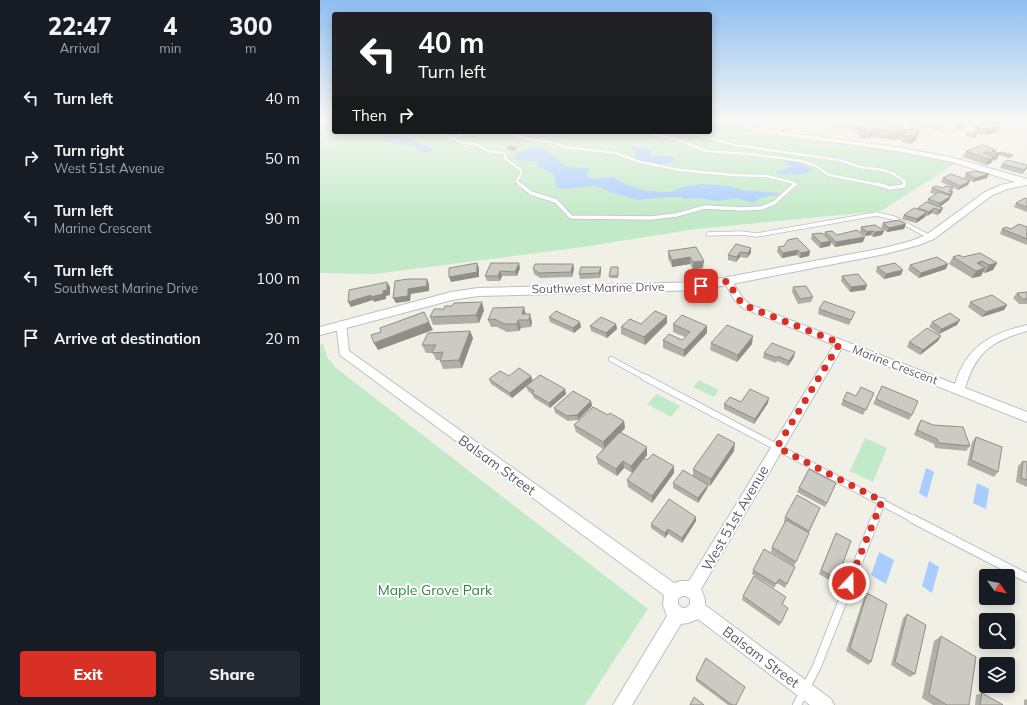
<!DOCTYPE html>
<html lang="en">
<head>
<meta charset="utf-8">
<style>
	body { margin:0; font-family:Mulish,sans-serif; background:#242831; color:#f1f3f6; height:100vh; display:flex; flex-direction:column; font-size:15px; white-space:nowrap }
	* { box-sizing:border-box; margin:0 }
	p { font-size:13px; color:#9ea1a6 }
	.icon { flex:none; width:22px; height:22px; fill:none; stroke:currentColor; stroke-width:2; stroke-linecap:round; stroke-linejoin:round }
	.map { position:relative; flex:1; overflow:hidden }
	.details { display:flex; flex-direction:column; background:#171b24; width:320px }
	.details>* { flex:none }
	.top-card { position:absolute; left:12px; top:12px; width:380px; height:122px; border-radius:4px; box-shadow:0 2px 10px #0003; background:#202124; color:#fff; overflow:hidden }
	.needle { width:26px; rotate:123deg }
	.buttons { position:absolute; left:659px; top:569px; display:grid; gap:8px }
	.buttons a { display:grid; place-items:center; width:36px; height:36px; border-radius:4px; background:#171b24; box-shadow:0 2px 10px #0003; font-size:20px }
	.pin { position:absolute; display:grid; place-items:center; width:34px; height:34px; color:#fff; margin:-17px; border-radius:8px; box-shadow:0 2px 6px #0006 }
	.me { position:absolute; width:44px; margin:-22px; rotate:21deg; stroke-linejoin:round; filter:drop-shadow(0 0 3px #0008) }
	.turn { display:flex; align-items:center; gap:14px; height:84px; padding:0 20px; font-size:18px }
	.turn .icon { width:52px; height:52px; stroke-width:2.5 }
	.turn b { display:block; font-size:28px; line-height:34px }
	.then { display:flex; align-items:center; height:38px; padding:0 20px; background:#0003; gap:8px; font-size:15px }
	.eta { display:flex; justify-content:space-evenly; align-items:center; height:68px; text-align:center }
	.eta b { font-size:24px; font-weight:800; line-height:28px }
	.button { display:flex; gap:8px; margin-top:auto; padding:8px 20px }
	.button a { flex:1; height:46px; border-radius:4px; background:#d93025; color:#fff; font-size:16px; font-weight:800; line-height:46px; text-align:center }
	.button a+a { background:#242831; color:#f1f3f6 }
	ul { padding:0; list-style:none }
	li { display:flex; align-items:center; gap:12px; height:60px; padding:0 20px }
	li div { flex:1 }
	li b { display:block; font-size:15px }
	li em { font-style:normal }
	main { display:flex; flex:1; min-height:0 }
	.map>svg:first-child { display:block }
	.green { fill:#c2eac8 }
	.water { fill:#a9cdff }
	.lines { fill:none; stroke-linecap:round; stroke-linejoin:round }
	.lane-far4-casing { stroke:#bebfc6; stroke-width:3.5 }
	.lane-far3-casing { stroke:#bebfc6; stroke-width:5 }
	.lane-far2-casing { stroke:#bebfc6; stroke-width:6 }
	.lane-far1-casing { stroke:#bebfc6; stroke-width:8 }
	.lane-casing { stroke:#bebfc6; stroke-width:10 }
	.street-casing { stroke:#bebfc6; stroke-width:2 }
	.secondary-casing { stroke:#bcbec5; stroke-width:2 }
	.lane-far4 { stroke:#fff; stroke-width:2.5 }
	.lane-far3 { stroke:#fff; stroke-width:3.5 }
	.lane-far2 { stroke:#fff; stroke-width:4.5 }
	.lane-far1 { stroke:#fff; stroke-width:6 }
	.lane { stroke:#fff; stroke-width:8 }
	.street { fill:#fff; fill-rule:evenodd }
	.secondary { fill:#fff; fill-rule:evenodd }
	.wall { fill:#afafa8 }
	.shaded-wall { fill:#8f8e88 }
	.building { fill:#cccbc3; stroke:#8f8e88 }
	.route { stroke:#d93025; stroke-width:7; stroke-dasharray:0 12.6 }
	.labels { text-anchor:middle; stroke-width:4; stroke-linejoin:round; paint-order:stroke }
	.street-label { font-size:12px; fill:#5e6168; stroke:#fff }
	.near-street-label { font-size:14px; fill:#5e6168; stroke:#fff }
	.near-park-label { font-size:14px; fill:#2f863f; stroke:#fff }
</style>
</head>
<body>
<main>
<section class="details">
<div class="eta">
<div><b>22:47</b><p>Arrival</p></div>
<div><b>4</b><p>min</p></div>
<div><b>300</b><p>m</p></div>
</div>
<ul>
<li><svg class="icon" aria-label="left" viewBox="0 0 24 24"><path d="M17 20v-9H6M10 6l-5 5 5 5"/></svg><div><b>Turn left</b></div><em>40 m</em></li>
<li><svg class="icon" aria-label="right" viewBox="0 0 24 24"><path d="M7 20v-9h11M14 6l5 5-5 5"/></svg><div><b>Turn right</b><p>West 51st Avenue</p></div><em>50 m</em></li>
<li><svg class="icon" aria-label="left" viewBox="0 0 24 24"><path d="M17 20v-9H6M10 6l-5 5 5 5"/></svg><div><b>Turn left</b><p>Marine Crescent</p></div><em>90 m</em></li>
<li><svg class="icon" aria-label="left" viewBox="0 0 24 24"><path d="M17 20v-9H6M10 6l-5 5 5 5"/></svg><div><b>Turn left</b><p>Southwest Marine Drive</p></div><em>100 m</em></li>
<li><svg class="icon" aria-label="arrive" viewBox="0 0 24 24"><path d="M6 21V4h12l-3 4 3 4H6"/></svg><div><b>Arrive at destination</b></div><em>20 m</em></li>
</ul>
<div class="button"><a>Exit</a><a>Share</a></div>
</section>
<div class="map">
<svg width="707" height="705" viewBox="0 0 707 705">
	<rect width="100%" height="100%" fill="#f1f0e7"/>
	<g class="green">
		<path d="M0,121H14V132H390V122L453,136L572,151L636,163L561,211L376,229L263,247L54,274L0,273V139L18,146L0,138Z"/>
		<path d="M3,344L7,357L16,368L328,609L265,705H0V345Z"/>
		<path d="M379,380L399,390L394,397L373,387Z"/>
		<path d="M337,394L360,406L351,417L327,404Z"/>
		<path d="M545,438L567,448L553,482L530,471Z"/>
	</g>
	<g class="water">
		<path d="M72,135L87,136L94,141L115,149C112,151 109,152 106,152C101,152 98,148 94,147C82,143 70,144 59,137Z"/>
		<path d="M213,147L229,151L232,155L246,167L268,168L270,170L266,176L272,179L293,177L305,184L327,191L350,192L364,187L382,184L410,186L422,190L459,193L456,195L440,198L433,203L417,198L398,201L380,198L364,199L361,197H347L318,200L290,192L280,187L270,186L245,189L236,187L235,176L226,169L218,167L217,162L198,160L194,158L196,154Z"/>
		<path d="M313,147H323L331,150L330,154L332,155L350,156L356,160C346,167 323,164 314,157L317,153L311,149Z"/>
		<path d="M468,161C476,161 489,165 492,171C485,175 464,176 456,173L459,171L471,167L472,166L463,162Z"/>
		<path d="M606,468L614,472L607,498L599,493Z"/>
		<path d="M657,483L669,489L666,509L653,503Z"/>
		<path d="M559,552L574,560L566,584L551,575Z"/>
		<path d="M609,561L619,567L612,593L602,586Z"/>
	</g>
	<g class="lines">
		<g class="lane-far4-casing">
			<g id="lane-far4">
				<path d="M119,132L140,142L158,145L167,151L184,153L186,159L201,170V174L197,181L200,185"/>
				<path d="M186,132L207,139L231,142L245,147L296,153L320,162L360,170L413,175L447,176L474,183L476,185"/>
				<path d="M319,132L357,139L386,151L431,154L482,161L496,166L509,175L560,185"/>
				<path d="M366,132L415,145L519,160L540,167L563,170L574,174L585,182L584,185"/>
				<path d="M133,138L145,132"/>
			</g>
		</g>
		<g class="lane-far3-casing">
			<g id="lane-far3">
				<path d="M200,184L211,193L236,201L251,217L331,218L356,215L385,207L422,209L441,208L454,203L475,184"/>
				<path d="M557,184L570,188L584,186V184"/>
				<path d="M388,234L421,233L437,235L556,214L574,218L610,237"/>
			</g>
		</g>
		<g class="lane-far2-casing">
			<path id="lane-far2" d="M291,359L326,378"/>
		</g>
		<g class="lane-far1-casing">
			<g id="lane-far1">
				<path d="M324,377L595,520"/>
				<path d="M555,520L562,501"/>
			</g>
		</g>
		<g class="lane-casing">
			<g id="lane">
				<path d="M593,519L707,578"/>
				<path d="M477,705L497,666L555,519"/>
			</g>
		</g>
		<g class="street-casing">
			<g id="street">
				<path d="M393,121H400L454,131L470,121H474L455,135Z"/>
				<path d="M408,278L411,279L422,297L429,304L635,384C647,346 670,334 707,325V331C671,341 656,352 645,388L707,412V422L522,348L381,589L385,599V605L511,699L514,705H490L378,619L368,623L361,624L312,705H293L347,616L343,605L344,595L20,355L16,324L21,321L26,324L29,351L354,583L361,581H369L514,345L423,308L415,301L404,281ZM362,596H366L370,599V604L366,608H362L358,604V599Z"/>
			</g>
		</g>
		<g class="secondary-casing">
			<path id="secondary" d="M455,131L576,147L634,158L707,179V185L687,189L671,196L614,239L599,245L565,254L381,290L158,296L132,300L0,335V327L131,292L158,288L381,282L564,248L591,241L606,235L665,192L681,185L695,182L632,162L576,151L453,134L451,133Z"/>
		</g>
		<use href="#lane-far4" class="lane-far4"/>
		<use href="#lane-far3" class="lane-far3"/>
		<use href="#lane-far2" class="lane-far2"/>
		<use href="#lane-far1" class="lane-far1"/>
		<use href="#lane" class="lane"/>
		<use href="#street" class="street"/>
		<use href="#secondary" class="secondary"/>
	</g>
	<g class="wall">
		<path d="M520,121H562V122L582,129L588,130L599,129L598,132H599L596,140L590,144L582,142V140L576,139L575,140L551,137L548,139L539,138L540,135L534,133V130L518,127Z"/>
		<path d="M592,121H625L619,130L590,125Z"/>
		<path d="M638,121H666L678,132L664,135L653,133L655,127L646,126L643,131L634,129L636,124Z"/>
		<path d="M648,132L657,134L655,138L646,136Z"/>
		<path d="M187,147L196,149L192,151L187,149Z"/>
		<path d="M676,150L675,151L679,153L693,155L692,157L688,158L679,155L677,159L673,160L671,163L666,165L643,157L646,151Z"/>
		<path d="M682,164L707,168L702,174L680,168Z"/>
		<path d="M646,173L667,178L653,182L644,178Z"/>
		<path d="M623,178L648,185L638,190L621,182Z"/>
		<path d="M612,188H633L632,192H633L629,200L620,207L621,212L617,215L612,213L607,216L605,215V217L596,223L582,219L584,215L598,209V208L607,202L608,199L615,194L610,193Z"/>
		<path d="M707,199V212L694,207L696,203Z"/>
		<path d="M563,223L584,229L567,232L561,228Z"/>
		<path d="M541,227L564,231L562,235L553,237L551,235L545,236L540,232Z"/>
		<path d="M707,227V245L680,234L682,229H691Z"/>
		<path d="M505,232L517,235L543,242L515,247L511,243L510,246L500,248L491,239L492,234H504Z"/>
		<path d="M416,244L431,253L427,258L420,257L416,262L408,260V255Z"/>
		<path d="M376,247L383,268L373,270L370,264L352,267L348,258V251Z"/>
		<path d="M458,247L490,251L489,256L480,258L477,255L462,258L457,252Z"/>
		<path d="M633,257H643L677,263L673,270L665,273L663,272L661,276L652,278L629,264Z"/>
		<path d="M171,263L200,268L197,276H182L180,281H167L165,276Z"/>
		<path d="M253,264L254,269L252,277L220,278L214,274L213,269Z"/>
		<path d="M590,265L626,269L599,278L588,270Z"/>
		<path d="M281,267V271L280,278L260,279L259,274Z"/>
		<path d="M557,267L581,275L564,279L556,272Z"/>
		<path d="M298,270V278H290L289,276Z"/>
		<path d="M522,276L547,285L545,290L530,292L521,281Z"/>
		<path d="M473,287L493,297L491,302L478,304L472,292Z"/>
		<path d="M707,292V304H699L693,298L697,293Z"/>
		<path d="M650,302L687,305L684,310L662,317L648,307Z"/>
		<path d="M132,306L164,310L159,323L113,325L110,317L124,309Z"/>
		<path d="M499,309L533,317L529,325L498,314Z"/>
		<path d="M206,314L212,322L211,327L201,328L199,331L187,332L177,327H171L168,320Z"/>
		<path d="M347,316V323L325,345L301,334V327L321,324Z"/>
		<path d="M229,317L261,327L254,333L230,322Z"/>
		<path d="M612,322L637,325L619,334L609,327Z"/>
		<path d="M296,324L297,329L287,338L271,331L270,326Z"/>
		<path d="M353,324L387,333L364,357L343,348V340H362L365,337L353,332Z"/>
		<path d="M150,331L153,338L142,368L123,369L120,361V360H116L113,353H106L102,345Z"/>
		<path d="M618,341L600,355L587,347L589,342Z"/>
		<path d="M391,343L432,344L417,362L390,350Z"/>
		<path d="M444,353L474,357L468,366L457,361L456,363L443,358Z"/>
		<path d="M189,376H211L212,381L245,389L246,394L230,408L214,398L212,394L208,391L206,386L192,398L171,384L169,379Z"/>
		<path d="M562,386L592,415L589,420L553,404Z"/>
		<path d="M554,393L543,415L521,405L523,400Z"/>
		<path d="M271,401L272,406L258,420L248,421L235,413L234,408Z"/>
		<path d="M421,402L448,403L434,424L404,409V404Z"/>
		<path d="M288,415L304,421L305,428L301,432L327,455L312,473L304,468L297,476L278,464L276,457L283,449L256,432L254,425Z"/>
		<path d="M601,420L650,446L646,451L615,448L614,444L594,435L598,425Z"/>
		<path d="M656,437L678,472L674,477L647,465L652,442Z"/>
		<path d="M414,451L390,486L388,485L387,489L378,503L353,488V483L373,476V469Z"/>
		<path d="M703,461L707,462V487L696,482L698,466Z"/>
		<path d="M354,466V473L332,503L308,487L307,480Z"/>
		<path d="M516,483L505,507L477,492L479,488Z"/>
		<path d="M500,508L474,566L451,552L452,547L465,523L464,522L465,517Z"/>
		<path d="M376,517V521L362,543L348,534L345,538L331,528V524Z"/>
		<path d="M516,533L517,579L514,583L499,574Z"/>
		<path d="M475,567L465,588L457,583L454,588L432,574L433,570Z"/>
		<path d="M547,593L551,662L548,665L526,651L544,597Z"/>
		<path d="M423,596L462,604L468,608L459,626L422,600Z"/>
		<path d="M587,614L595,674L590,677L571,665L583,618Z"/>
		<path d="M621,636L649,705H613L602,698L614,641Z"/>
		<path d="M376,678L416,705H408L376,681Z"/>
		<path d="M662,693L683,705H655L656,695Z"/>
		<path d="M707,699V705H704V700Z"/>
	</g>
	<g class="shaded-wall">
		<path d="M624,121H625L619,130L621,125Z"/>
		<path d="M680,126L678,132L664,135L666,129Z"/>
		<path d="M553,129L551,137L548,139L550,132Z"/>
		<path d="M599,129L597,133L599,132L596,140L590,144L593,136Z"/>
		<path d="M579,131L576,139L575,140L577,133Z"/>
		<path d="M196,147V149L192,151V149Z"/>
		<path d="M680,153L677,159L673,161L676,154Z"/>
		<path d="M674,157L671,163L666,165L669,159Z"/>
		<path d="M707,167V168L702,174L704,170Z"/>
		<path d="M669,174L667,178L653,182L655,178Z"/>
		<path d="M650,181L648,185L638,190L640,186Z"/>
		<path d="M633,192L629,200L618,208L620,203L627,198L629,194Z"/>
		<path d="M614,208L612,213L607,216L609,212Z"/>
		<path d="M623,208L621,212L617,215L619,210Z"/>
		<path d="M607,212L605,217L596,223L597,219Z"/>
		<path d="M586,224L584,229L567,232L569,228Z"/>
		<path d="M552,231L551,235L545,236L547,232Z"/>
		<path d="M564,231L562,235L553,237L555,232Z"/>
		<path d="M545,237L543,242L515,247L516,242Z"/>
		<path d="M511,241L510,246L500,248L501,243Z"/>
		<path d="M431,248V253L427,258L428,253Z"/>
		<path d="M478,250L477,255L462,258L463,253Z"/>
		<path d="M490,251L489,256L480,258L481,253Z"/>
		<path d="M420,252V257L416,262L417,257Z"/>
		<path d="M370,257V264L352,267V260Z"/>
		<path d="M384,261L383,268L373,270V262Z"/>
		<path d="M662,261L658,269L657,263Z"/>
		<path d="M157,263L159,268V277L131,282L129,277Z"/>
		<path d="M199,263L200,268L197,276L195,272Z"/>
		<path d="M677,263L673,270L665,273L669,265Z"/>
		<path d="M253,264L254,269L252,277L251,272Z"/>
		<path d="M628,264L626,269L599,278L601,273Z"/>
		<path d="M281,267V271L280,278L279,273Z"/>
		<path d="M665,268L661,276L652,278L656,271Z"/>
		<path d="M583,270L581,275L564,279L566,274Z"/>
		<path d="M180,271L182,276L180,281L178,276Z"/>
		<path d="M107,279L109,284V291L91,294L90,301L76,303L73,298L88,289Z"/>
		<path d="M67,282L70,287V295L66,296V299L54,302L53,300L31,307L28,302L63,291Z"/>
		<path d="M547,285L545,290L530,292L531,287Z"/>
		<path d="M162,302L164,310L159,323L156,315Z"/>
		<path d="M687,305L684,310L662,317L666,312Z"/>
		<path d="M204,307L206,315L202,314Z"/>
		<path d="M210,314L212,322L211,327L209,320Z"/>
		<path d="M347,316V323L325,345L324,337Z"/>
		<path d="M198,320L201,328L199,331L197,324Z"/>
		<path d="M640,320L637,325L619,334L622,329Z"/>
		<path d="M109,322L113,330L58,350L54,343Z"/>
		<path d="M260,322L261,327L254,333L253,328Z"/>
		<path d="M296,324L297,329L287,338L286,333Z"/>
		<path d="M387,326V333L364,357V350Z"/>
		<path d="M150,331L153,338L142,368L139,360Z"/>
		<path d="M433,336L432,344L417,362L418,355Z"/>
		<path d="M621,336L618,341L600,355L603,350Z"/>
		<path d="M475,352L474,357L468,366L469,361Z"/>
		<path d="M211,376L213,381L192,398L190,393Z"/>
		<path d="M245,389L246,394L230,408L229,403Z"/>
		<path d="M449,398L448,403L434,424L435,419Z"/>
		<path d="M271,401L272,406L258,420L257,415Z"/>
		<path d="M304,421L305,428L285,450L283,442Z"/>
		<path d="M415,443L414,451L390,486L391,479Z"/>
		<path d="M327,447V455L312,473L311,466Z"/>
		<path d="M303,461L304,468L297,476L296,469Z"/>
		<path d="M354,466V473L332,503V496Z"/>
		<path d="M388,485L387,489L378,503V498Z"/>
		<path d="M376,517V521L362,543V538Z"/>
		<path d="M348,529V534L345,538V533Z"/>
	</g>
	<g class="building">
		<path d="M523,121H561L560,122L582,127L581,129L588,130L590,128L599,129L597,132H599L593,136L584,135L586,132L579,131L577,133L553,129L550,132L541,130L544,127L536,126L539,123Z"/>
		<path d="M597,121H624L621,125Z"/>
		<path d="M638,121H648L645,125L636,124Z"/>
		<path d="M651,121H666L675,122L680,126L666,129L655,127L669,124Z"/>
		<path d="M648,132L657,134L656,136L646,135Z"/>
		<path d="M663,145L676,150L672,151L680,153L676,154L668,152L663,153L674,157L669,159L646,151Z"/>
		<path d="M191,146L196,147L192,149L187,147Z"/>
		<path d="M682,152L693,155L689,156L679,153Z"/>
		<path d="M687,160L707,165V167L704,170L682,164Z"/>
		<path d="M655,171L669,174L655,178L646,173Z"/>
		<path d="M631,174L650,181L640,186L623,178Z"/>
		<path d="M616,186L622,188L626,186L633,188L629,191L633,192L629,194L612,188Z"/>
		<path d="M619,192L631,196L620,203L608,199Z"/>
		<path d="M705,198L707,199V207L696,203Z"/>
		<path d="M606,202L623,208L619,210L614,208L609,212L598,208Z"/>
		<path d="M594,208L607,212L597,219L584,215Z"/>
		<path d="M579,220L586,224L569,228L563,223Z"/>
		<path d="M699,224L707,227V233L706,234H707V239L682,229L686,227L691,229Z"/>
		<path d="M555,225L564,231L555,232L552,231L547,232L541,227Z"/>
		<path d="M537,230L545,237L516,242L505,232L512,231L517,235Z"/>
		<path d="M502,233L511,241L501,243L492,234Z"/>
		<path d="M477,238L490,251L481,253L478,250L463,253L458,247L464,246L468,240Z"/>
		<path d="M416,244L431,248L428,253L420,252L417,257L408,255Z"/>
		<path d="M376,247L384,261L373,262L370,257L352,260L348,251Z"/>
		<path d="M660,253L677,263L669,265L662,261L657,263L665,268L656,271L633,257L639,255L643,257Z"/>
		<path d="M617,257L628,264L601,273L590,265Z"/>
		<path d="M157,263V272L129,277V268Z"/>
		<path d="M171,263H199L195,272L180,271L178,276H165Z"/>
		<path d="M575,263L583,270L566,274L557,267Z"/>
		<path d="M215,264H253L251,272L219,273L213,269Z"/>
		<path d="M261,267H281L279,273L259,274Z"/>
		<path d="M291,267H298V276H289Z"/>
		<path d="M538,274L547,285L531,287L522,276Z"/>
		<path d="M88,279H107V286L88,289V296L73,298L75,281Z"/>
		<path d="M67,282V290L63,291V294L51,297V295L28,302L29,290Z"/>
		<path d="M486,286L493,297L480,299L473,287Z"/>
		<path d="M707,292V299H702L697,293Z"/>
		<path d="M672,295L687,305L666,312L650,302Z"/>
		<path d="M504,301L535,312L531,320L499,309Z"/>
		<path d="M162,302L156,315L110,317L114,309H124L125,306H132L134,303Z"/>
		<path d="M204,307L202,314H210L209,320H198L197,324H184L175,319L168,320L173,308Z"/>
		<path d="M236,311L260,322L253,328L229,317Z"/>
		<path d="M335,311L347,316L324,337L301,327L310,319L321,324Z"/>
		<path d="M104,312L109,322L54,343L51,335L61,332L60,328Z"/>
		<path d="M630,313L640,320L622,329L612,322Z"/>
		<path d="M362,315L387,326L364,350L343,340L349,334L362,340L370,332L353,324Z"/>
		<path d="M281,317L296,324L286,333L270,326Z"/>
		<path d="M407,325L433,336L418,355L391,343Z"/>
		<path d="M607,328L621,336L603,350L589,342Z"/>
		<path d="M150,331L139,360L120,361L123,352L112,353L116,345H102L108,333Z"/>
		<path d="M452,343L475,352L469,361L458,356L457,358L444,353Z"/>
		<path d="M199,368L211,376L190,393L169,379L180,371L189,376Z"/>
		<path d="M220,375L245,389L229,403L212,393L214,391L206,386Z"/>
		<path d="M562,386L598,401L592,415L556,399Z"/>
		<path d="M541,387L554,393L546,410L523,400L527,392L536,396Z"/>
		<path d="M430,389L449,398L435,419L404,404L410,397L421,402Z"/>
		<path d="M253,391L271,401L257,415L247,416L234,408Z"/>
		<path d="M273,407L288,415L290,413L304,421L283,442L254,425Z"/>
		<path d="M601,420L613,425L643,427L650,446L619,443L617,439L597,430Z"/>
		<path d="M300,432L327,447L311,466L303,461L296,469L276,457Z"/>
		<path d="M398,434L415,443L391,479L373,469Z"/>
		<path d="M656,437L682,447L678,472L651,460Z"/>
		<path d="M333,454L354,466L332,496L307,480L324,458L327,460Z"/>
		<path d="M703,461L707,462V480L701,478Z"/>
		<path d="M489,469L516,483L507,503L479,488Z"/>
		<path d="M363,470L388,485L378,498L353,483Z"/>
		<path d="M477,495L500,508L489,531L465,517Z"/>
		<path d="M349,499L376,517L362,538L348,529L345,533L331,524Z"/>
		<path d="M466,520L489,533L476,562L452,547Z"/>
		<path d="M516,533L531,541L517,579L501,570Z"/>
		<path d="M444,549L475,567L467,584L459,579L456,584L433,570Z"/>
		<path d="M434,576L466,597L462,604L468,608L461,623L423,596Z"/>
		<path d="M547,593L567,604L551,662L530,648Z"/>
		<path d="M587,614L606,625L595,674L575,662Z"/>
		<path d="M621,636L656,657L649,705H627L609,694Z"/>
		<path d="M386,658L425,687L416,705H412L376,678Z"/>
		<path d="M662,693L683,705H660Z"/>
		<path d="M374,697L384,705H370Z"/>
	</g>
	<linearGradient id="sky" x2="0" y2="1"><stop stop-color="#8fbef1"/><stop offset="0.55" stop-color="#f9f8f4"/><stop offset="1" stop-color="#f9f8f4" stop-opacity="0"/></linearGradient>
	<rect width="707" height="219" fill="url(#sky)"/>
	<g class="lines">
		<path class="route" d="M381,286L408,281L418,299L426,306L520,343L457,447L562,501L529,583"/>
	</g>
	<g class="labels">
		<g class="street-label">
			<text transform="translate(278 288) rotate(-1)" y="4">Southwest Marine Drive</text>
			<text transform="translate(575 365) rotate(21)" y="4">Marine Crescent</text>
		</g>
		<g class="near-street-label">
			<text transform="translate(177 465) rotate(36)" y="5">Balsam Street</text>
			<text transform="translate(415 518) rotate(-60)" y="5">West 51st Avenue</text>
			<text transform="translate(441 657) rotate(37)" y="5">Balsam Street</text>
		</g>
		<g class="near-park-label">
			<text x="115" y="595">Maple Grove Park</text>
		</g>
	</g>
</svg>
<div class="buttons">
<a><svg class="needle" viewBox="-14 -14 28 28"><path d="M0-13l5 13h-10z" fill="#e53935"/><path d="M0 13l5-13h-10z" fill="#9ea1a6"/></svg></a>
<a><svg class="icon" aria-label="search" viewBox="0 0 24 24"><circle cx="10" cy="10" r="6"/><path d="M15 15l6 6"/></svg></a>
<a><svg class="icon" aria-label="layers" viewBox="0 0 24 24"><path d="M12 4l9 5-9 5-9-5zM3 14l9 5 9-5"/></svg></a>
</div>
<div class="pin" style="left:381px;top:286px;background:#d93025"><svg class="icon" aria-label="arrive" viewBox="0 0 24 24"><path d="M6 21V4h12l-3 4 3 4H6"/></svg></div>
<svg class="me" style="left:529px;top:583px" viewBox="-20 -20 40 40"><circle r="17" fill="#d93025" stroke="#fff" stroke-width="3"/><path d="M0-11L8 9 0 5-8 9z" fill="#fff"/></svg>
<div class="top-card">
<div class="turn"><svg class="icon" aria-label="left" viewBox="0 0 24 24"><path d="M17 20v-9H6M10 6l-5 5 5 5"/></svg><div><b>40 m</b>Turn left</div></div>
<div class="then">Then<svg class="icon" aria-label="right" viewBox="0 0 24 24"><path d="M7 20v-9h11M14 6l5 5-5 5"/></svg></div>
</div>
</div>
</main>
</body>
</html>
